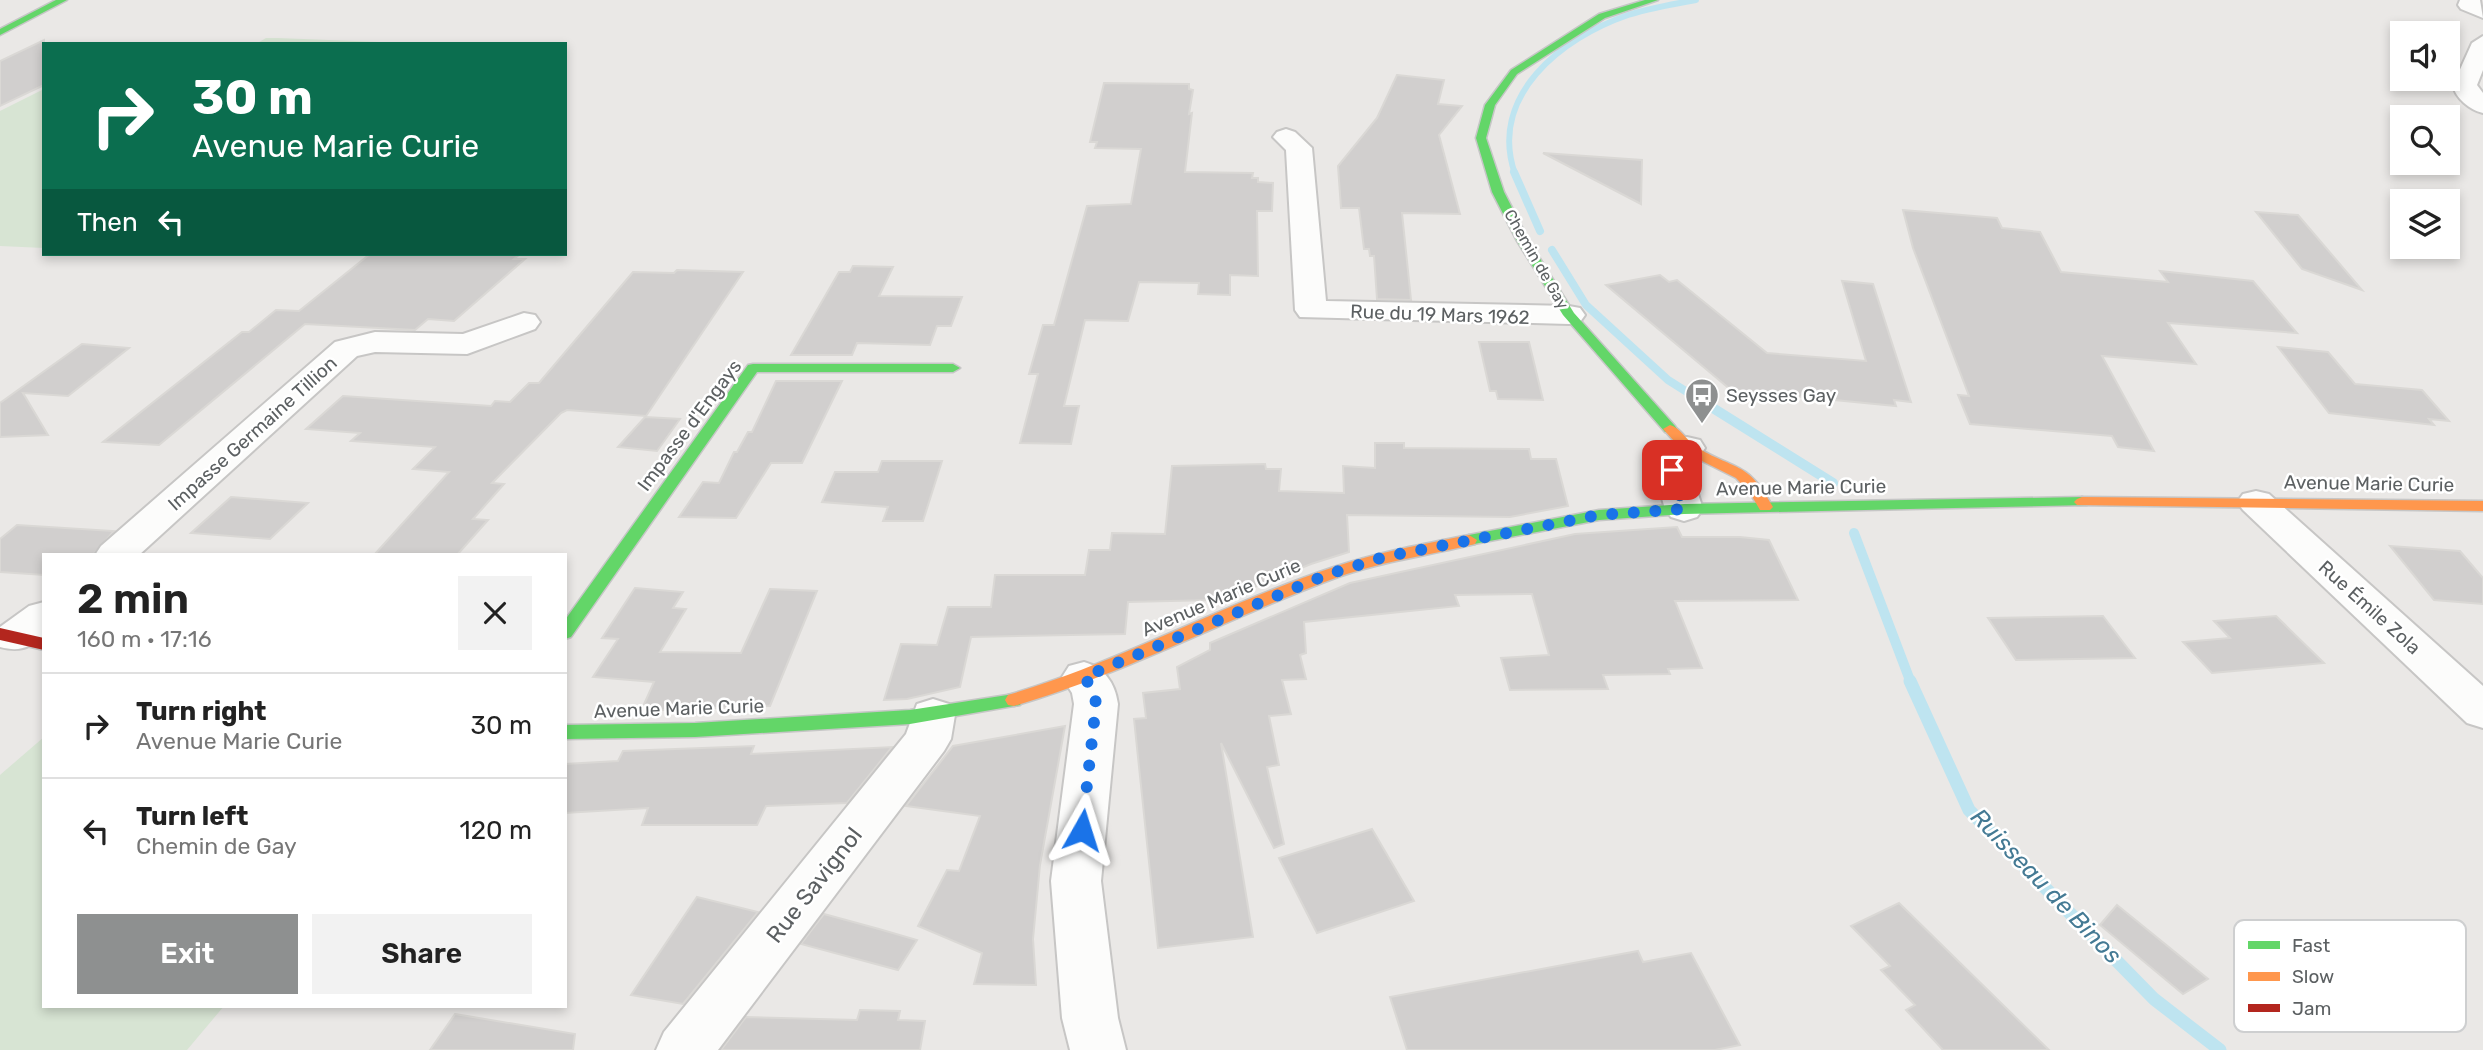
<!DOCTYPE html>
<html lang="en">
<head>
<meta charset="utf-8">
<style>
	body { margin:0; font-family:Rubik,sans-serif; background:#f2f2f2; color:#222; height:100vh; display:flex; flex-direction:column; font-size:26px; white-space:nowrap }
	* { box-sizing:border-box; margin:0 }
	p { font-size:23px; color:#767676 }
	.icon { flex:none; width:38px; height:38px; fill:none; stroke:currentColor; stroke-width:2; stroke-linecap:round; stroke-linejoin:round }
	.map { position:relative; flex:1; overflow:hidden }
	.drawer { position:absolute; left:42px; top:553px; width:525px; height:455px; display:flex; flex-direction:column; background:#fff; border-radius:0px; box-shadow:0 4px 10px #0003 }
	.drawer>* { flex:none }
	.guide { position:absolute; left:42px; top:42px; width:525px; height:214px; border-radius:0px; box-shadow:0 4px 10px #0003; background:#0b6e4f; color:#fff; overflow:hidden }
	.fabs { position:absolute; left:2390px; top:21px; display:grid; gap:14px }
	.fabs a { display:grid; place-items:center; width:70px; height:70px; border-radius:0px; background:#fff; box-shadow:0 4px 10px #0003; font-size:35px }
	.pin { position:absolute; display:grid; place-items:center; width:60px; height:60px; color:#fff; margin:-30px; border-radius:14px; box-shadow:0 4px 10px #0006 }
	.me { position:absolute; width:77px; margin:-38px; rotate:6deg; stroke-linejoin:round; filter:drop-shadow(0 0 5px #0008) }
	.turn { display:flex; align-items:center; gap:24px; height:147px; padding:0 35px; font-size:32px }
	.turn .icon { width:91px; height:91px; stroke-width:2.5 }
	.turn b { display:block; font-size:49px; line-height:60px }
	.then { display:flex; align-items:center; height:66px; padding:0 35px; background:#0003; gap:14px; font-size:26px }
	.round { display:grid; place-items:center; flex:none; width:74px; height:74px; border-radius:0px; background:#f2f2f2 }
	.overview { display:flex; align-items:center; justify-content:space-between; height:119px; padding:0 35px }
	h1 { font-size:42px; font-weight:600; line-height:52px }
	.action { display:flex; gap:14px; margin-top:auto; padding:14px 35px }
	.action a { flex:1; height:80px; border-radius:0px; background:#8e9090; color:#fff; font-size:28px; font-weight:600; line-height:80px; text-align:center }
	.action a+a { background:#f2f2f2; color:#222 }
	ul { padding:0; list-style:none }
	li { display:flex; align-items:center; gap:21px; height:105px; padding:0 35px; border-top:2px solid #e0e0e0 }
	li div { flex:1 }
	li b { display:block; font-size:26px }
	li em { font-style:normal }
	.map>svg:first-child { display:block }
	.green { fill:#d7e4d3 }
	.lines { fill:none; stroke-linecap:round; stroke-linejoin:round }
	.stream-far3 { stroke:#bee4f0; stroke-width:6 }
	.stream-far2 { stroke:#bee4f0; stroke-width:8 }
	.stream-far1 { stroke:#bee4f0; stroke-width:10 }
	.stream { stroke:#bee4f0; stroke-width:13 }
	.building { fill:#d1cfce; stroke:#dad8d5; stroke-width:2 }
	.street-casing { stroke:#c7c6c5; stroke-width:4 }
	.fast-casing { stroke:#c6c6c6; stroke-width:3 }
	.slow-casing { stroke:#c6c6c6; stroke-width:3 }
	.jam-casing { stroke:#c6c6c6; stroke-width:3 }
	.street { fill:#fcfcfb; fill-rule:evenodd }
	.fast { fill:#63d668; fill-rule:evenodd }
	.slow { fill:#ff974d; fill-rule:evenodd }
	.jam { fill:#b3261e; fill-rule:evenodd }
	.route { stroke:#1a73e8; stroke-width:12; stroke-dasharray:0 21.6 }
	.labels { text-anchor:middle; stroke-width:5; stroke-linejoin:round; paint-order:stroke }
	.far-street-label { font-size:16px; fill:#5c6062; stroke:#fff }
	.street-label { font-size:19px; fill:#5c6062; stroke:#fff }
	.poi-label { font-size:19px; fill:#5c6062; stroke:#fff; text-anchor:start }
	.near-street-label { font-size:23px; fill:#5c6062; stroke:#fff }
	.near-water-label { font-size:24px; font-style:italic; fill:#447a94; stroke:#fff }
	.key { fill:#fff; stroke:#cecfd0; stroke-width:2 }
	.key-label { font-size:19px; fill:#5c6062 }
</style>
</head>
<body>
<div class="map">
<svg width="2483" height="1050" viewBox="0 0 2483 1050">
	<rect width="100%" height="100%" fill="#eae8e6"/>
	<g class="green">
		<path d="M266,38H278L431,44H256Z"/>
		<path d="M44,89V248L0,246V111Z"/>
		<path d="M44,737V1006H224L187,1050H0V775Z"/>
	</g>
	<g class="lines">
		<path class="stream-far3" d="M1515,174C1488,96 1561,38 1628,15C1650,8 1673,4 1696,0"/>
		<g class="stream-far2">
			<path d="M1514,172L1540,231"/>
			<path d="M1552,250L1586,305L1668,380L1695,397"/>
		</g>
		<g class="stream-far1">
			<path d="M1692,395L1833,483"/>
			<path d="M1854,533L1911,683"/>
		</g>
		<path class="stream" d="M1910,681L1969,810L2154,999L2220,1050"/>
	</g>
	<g class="building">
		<path d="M44,40V85L0,106V61Z"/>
		<path d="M1397,75L1444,80L1438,104L1462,106L1439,135L1460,214L1402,213L1411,300L1377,299L1374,256H1370L1369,249H1364L1359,208H1341L1338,166L1377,118Z"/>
		<path d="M1104,83L1189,84V89L1193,90L1189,114L1192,113L1185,172L1253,173L1252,178H1258V182L1273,183L1272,211H1257L1258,276L1230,275V295L1198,294L1199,283L1139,282L1128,321L1085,320L1064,406H1079L1071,444L1020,443L1038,374H1029L1043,325H1054L1087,206L1131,204L1141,149L1095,148L1097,142H1090Z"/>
		<path d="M1543,153L1642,160L1641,204Z"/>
		<path d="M1903,210L1997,218L2002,228L2040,232L2061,272L2168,282L2160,271L2253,281L2297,333L2168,323L2196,364L2102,356L2154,451L2118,447L2112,436L1970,424L1958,395L1969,396L1913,248Z"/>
		<path d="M2256,212L2298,215L2362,290L2302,269Z"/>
		<path d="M370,254H520L514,259H525L454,321L428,319L415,330L305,324L159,445L103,442L242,332H249L276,310L299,311Z"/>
		<path d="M853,266L893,267L879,296L962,297L951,326H937L930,345L857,343L852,355H791L839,272H850Z"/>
		<path d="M677,270L743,272L646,416L567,410L561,413L492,483L504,484L473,519L488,520L457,555H374L449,472L413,469L435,447L351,441L360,433L306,429L343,396L491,406L495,401L510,402L529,383H539L633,272L674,273Z"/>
		<path d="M1660,275L1669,282L1677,280L1767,353L1866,361L1842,281L1873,284L1911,402L1894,400L1896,406L1731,390L1606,285Z"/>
		<path d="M1479,342H1529L1543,400L1498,399L1496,391H1490Z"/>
		<path d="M82,344L129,348L68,396L23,393L48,435L0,437V403Z"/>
		<path d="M2278,347L2328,352L2355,384L2422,390L2449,421L2429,419L2434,425L2329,413Z"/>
		<path d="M776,381H842L802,463H771L736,518L679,517L703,482L719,483L734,452H737L748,432H752Z"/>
		<path d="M645,417L680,419L657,451L618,447Z"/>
		<path d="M1375,443H1404V448L1529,449L1531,459H1556L1568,506L1510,517L1347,515L1349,552L1311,564L1213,604V600L1128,602L1125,634L971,637L960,687L907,699L884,700L901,644L937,645L948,607H991L995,575H1085L1089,550H1110L1112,533L1165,534L1172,466L1265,464L1266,469H1281L1279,491L1344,493L1343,466L1375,468Z"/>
		<path d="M882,461H942L923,521H883L888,507L822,502L835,472H878Z"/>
		<path d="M231,497L308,503L270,539L191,533Z"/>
		<path d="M17,525L114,531L93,555H44V575L0,572V539Z"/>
		<path d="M1677,527L1682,537H1740L1769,540L1798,600L1675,601L1702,668L1668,669L1670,674L1603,675L1608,689L1510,690L1501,658L1549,655L1532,594L1455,595L1459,606L1304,622L1306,653L1300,655L1306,679L1282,680L1291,714L1269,716L1279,765L1267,767L1284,844L1274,848L1221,743L1253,937L1158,948L1134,719L1146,718L1143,693L1180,689L1177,667L1210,650V643L1350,583L1575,534Z"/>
		<path d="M2390,546L2460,551L2483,578V604L2434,600Z"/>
		<path d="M635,588L683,592L673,608L686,609L660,652L741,653L770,589L817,591L770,706L641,711L654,682L593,677L618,639L602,638Z"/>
		<path d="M2103,616L2135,658L2016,660L1988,618Z"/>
		<path d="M2276,616L2324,663L2212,673L2183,642L2230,638L2214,621Z"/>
		<path d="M1065,726L1040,865L1033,939L1036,985L974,984L982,953L918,926L947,870L959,871L980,816L906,806L953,746Z"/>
		<path d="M754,746L751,754L892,747L847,803L766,806L757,825H642L648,808L565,813V764L618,761L623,751Z"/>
		<path d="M1372,829L1414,901L1317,933L1279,858Z"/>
		<path d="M697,897L758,912L683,1004L631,995Z"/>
		<path d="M1899,903L2049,1050H1943L1906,1010L1915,1005L1881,970L1890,966L1851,926Z"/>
		<path d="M2117,905L2208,979L2183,994L2100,925Z"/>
		<path d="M824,914L879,929L917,940L898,970L801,944Z"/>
		<path d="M1638,951L1643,962L1691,953L1740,1045L1715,1050H1407L1390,997Z"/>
		<path d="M860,1010L900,1011L898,1020L925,1021L920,1050H721L746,1017L857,1020Z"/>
		<path d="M455,1014L575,1034L573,1050H430Z"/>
	</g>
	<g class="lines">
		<g class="street-casing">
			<g id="street">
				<path d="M2460,0H2480L2483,18L2461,9L2458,5Z"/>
				<path d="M2483,36V70L2477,85L2483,93V113C2470,110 2455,98 2453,85L2472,43Z"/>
				<path d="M1286,129L1295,132L1312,148L1326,301L1569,306L1580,308L1585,315L1580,322L1569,324L1300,317L1295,310L1286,150L1273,137L1277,132Z"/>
				<path d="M524,313L535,315L540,322L535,329L467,354L375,352L357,356L139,555H95L101,546L335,342L375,332L463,334Z"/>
				<path d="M1687,437L1700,440L1705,448L1690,470L1703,509L1697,517L1684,521L1671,517L1665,509L1654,470L1674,440Z"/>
				<path d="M2256,491L2269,494L2483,686V728L2467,723L2243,510L2237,502L2243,494Z"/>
				<path d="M44,602V637C28,648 19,652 0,647V627L29,606Z"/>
				<path d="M1084,662C1105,668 1115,683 1118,704L1101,881L1118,1018L1126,1050H1070L1062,1018L1051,881L1074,704L1072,693L1062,677L1069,666Z"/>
				<path d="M933,699L949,704L955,715L951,739L944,751L718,1050H656L664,1032L906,734L917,704Z"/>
			</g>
		</g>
		<g class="fast-casing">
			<g id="fast">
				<path d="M56,0H67L0,35V29Z"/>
				<path d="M1645,0H1658L1605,18L1517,74L1495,105L1486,138L1504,192L1529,241L1574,313L1675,426L1677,429L1675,432H1665L1563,315L1517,241L1492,192L1476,138L1485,105L1511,70L1599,14Z"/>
				<path d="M753,364H953L960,368L953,372H757L571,637L565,639V620L748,365Z"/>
				<path d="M2082,497L2087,499L2090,502L2087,505L1684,514L1599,520L1469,545L1461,540L1469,535L1599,510L1684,504Z"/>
				<path d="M1014,694L1020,695L1023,700L1020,705L910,724L695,737L565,739V725L695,723L910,710Z"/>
			</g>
		</g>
		<g class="slow-casing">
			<g id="slow">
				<path d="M1670,425C1681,428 1686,440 1695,446C1734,471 1747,459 1773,507L1770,510H1760L1750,493L1736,478L1684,452L1663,429Z"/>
				<path d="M2082,497L2483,501V511L2077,505L2074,502L2077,499Z"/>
				<path d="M1469,535L1477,540L1475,544C1426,556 1377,562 1330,580C1224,620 1124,674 1014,706L1008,705L1005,700L1008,695C1120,662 1223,604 1334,567C1378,552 1424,544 1469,535Z"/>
			</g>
		</g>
		<g class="jam-casing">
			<path id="jam" d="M0,628L44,638V650L0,640Z"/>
		</g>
		<use href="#street" class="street"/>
		<use href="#fast" class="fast"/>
		<use href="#slow" class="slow"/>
		<use href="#jam" class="jam"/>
	</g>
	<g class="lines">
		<path class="route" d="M1082,830L1096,704L1094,691L1084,677L1326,575L1384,557L1599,515L1684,509L1672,470"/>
	</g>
	<defs>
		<g id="bus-pin" transform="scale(1.75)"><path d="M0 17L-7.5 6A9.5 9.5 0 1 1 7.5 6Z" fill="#8e9090" stroke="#fff"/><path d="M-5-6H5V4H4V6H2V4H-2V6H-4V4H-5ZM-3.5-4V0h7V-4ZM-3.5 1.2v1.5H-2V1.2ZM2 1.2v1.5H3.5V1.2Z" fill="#fff"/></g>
	</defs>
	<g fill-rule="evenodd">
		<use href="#bus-pin" x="1702" y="395"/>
	</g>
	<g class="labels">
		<g class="far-street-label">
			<text transform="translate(1537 259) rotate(60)" y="6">Chemin de Gay</text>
		</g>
		<g class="street-label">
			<text transform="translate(1440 314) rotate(2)" y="7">Rue du 19 Mars 1962</text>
			<text transform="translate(689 425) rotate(-53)" y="7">Impasse d'Engays</text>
			<text transform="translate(252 433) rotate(-42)" y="7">Impasse Germaine Tillion</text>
			<text transform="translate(2369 483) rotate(1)" y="7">Avenue Marie Curie</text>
			<text transform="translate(1801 487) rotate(-1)" y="7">Avenue Marie Curie</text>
			<text transform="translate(1221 597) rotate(-23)" y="7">Avenue Marie Curie</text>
			<text transform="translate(2370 607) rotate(42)" y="7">Rue Émile Zola</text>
			<text transform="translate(679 708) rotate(-2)" y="7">Avenue Marie Curie</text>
		</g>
		<g class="poi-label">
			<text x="1726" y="402">Seysses Gay</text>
		</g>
		<g class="near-street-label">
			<text transform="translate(814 885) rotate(-52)" y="8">Rue Savignol</text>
		</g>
		<g class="near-water-label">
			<text transform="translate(2046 886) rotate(46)" y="8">Ruisseau de Binos</text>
		</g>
	</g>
	<rect x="2234" y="920" width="232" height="112" rx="10" class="key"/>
	<rect x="2248" y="941" width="32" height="8" fill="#63d668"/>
	<rect x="2248" y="972" width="32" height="9" fill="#ff974d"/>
	<rect x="2248" y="1004" width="32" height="8" fill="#b3261e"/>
	<g class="key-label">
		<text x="2292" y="952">Fast</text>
		<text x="2292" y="983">Slow</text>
		<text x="2292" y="1015">Jam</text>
	</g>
</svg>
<div class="fabs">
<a><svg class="icon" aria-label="sound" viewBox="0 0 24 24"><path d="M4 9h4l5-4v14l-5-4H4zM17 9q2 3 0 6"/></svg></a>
<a><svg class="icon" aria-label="search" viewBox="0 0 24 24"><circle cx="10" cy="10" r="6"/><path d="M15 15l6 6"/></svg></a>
<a><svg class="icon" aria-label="layers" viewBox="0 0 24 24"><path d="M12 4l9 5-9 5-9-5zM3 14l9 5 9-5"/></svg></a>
</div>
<div class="pin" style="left:1672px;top:470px;background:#d93025"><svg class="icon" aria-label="arrive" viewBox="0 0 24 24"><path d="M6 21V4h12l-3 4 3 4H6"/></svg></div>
<svg class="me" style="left:1082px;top:830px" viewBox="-20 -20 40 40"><path d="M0-17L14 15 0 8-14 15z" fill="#1a73e8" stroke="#fff" stroke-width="4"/></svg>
<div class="guide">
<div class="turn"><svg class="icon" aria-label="right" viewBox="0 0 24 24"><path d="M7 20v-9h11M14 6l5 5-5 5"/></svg><div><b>30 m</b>Avenue Marie Curie</div></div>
<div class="then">Then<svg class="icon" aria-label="left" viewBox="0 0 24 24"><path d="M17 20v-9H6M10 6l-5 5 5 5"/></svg></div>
</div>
<section class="drawer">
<div class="overview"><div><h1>2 min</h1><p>160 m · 17:16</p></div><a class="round"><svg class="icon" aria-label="close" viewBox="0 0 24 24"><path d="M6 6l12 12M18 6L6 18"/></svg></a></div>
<ul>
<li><svg class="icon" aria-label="right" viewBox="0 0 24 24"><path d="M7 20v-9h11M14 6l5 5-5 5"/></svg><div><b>Turn right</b><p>Avenue Marie Curie</p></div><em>30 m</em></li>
<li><svg class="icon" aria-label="left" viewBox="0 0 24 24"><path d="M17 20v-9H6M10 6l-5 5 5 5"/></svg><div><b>Turn left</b><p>Chemin de Gay</p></div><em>120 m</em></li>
</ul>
<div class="action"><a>Exit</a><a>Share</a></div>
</section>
</div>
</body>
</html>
